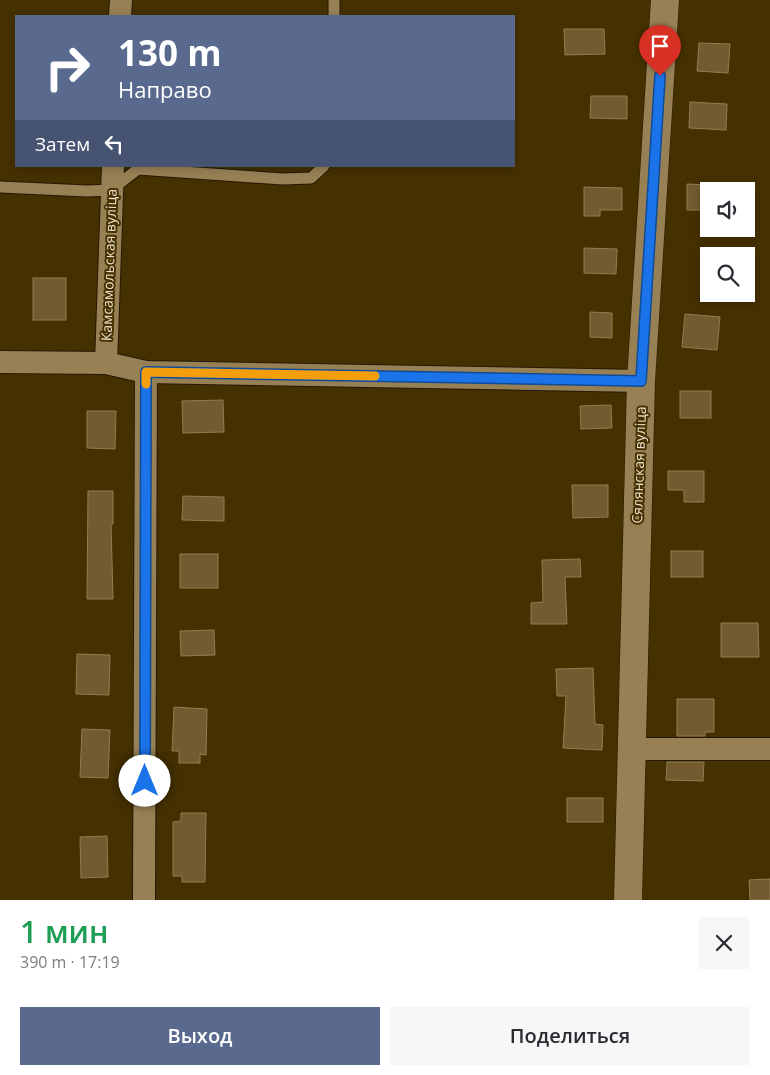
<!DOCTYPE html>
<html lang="ru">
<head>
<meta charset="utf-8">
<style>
	body { margin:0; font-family:"Open Sans",sans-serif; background:#f7f7f7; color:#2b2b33; height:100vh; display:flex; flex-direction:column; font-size:19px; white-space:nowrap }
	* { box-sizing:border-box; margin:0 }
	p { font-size:16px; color:#7c7c81 }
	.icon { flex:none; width:28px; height:28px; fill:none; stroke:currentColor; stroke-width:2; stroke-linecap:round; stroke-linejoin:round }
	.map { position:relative; height:900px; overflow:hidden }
	.side { display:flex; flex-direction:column; background:#fff; flex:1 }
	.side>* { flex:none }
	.banner { position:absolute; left:15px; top:15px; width:500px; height:152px; border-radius:0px; box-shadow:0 2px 8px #0003; background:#596a8e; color:#fff; overflow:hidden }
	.fabs { position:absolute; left:700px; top:182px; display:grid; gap:10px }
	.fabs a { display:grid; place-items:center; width:55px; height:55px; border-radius:0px; background:#fff; box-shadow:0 2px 8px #0003; font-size:25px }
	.pin { position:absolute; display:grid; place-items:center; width:42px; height:42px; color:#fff; margin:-51px -21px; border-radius:50% 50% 50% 0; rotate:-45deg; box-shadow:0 0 5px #0007 }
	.pin .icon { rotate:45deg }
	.me { position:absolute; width:55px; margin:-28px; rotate:0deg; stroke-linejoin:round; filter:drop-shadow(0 0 4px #0008) }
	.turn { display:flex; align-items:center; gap:18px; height:105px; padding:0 20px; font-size:22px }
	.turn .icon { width:65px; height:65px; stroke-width:2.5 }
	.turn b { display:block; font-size:35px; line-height:42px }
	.then { display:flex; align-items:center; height:48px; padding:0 20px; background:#0003; gap:10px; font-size:19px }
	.round { display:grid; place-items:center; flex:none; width:52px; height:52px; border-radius:0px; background:#f7f7f7 }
	.headline { display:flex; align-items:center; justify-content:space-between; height:85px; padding:0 20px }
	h1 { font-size:30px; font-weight:600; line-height:38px; color:#1e9e55 }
	.action { display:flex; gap:10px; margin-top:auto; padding:10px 20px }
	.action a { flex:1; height:58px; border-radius:0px; background:#596a8e; color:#fff; font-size:20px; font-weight:600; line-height:58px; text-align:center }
	.action a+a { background:#f7f7f7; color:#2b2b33 }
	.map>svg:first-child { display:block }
	.building { fill:#725b30; stroke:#937c50 }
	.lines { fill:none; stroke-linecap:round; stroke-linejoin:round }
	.service-casing { stroke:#251a04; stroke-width:13 }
	.minor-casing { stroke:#251a04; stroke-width:24 }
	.tertiary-casing { stroke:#251a04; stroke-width:29 }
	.service { stroke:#988055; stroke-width:11 }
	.minor { stroke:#988055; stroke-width:22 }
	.tertiary { stroke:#988055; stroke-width:28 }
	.route-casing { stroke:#114b97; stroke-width:12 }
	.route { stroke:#1a73e8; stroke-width:9 }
	.slow { stroke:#f59e0b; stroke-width:9 }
	.labels { text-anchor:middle; stroke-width:4; stroke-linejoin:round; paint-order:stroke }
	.street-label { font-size:14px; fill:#f0e3cd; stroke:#453000 }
</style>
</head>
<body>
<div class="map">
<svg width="770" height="900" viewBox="0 0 770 900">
	<rect width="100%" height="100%" fill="#453000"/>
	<g class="building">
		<path d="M564,29H604L605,54L565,55Z"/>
		<path d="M699,43L730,44L728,73L697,71Z"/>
		<path d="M591,96H627V119L590,118Z"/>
		<path d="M690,102L727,104L726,130L689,128Z"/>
		<path d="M687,184L709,185V210H687Z"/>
		<path d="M584,187L622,188V210H600V216H584Z"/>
		<path d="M584,248L617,249L616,274L584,273Z"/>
		<rect x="33" y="278" width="33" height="42"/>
		<path d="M590,312L612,313V338L590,337Z"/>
		<path d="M685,314L720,317L717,350L682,347Z"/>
		<rect x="680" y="391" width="31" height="27"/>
		<path d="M223,400L224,432L183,433L182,401Z"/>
		<path d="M611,405L612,428L581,429L580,406Z"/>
		<path d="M87,411H116L115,449L87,448Z"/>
		<path d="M668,471H704V502H684V490H668Z"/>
		<path d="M572,485H608V517L573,518Z"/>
		<path d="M88,491H113V524H111L113,599H87Z"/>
		<path d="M183,496L224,497V521L182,520Z"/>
		<rect x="671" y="551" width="32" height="26"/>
		<rect x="180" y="554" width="38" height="34"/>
		<path d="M580,559L581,577H565L567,624H531V603L543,602L542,560Z"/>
		<path d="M721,623H758L759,657H721Z"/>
		<path d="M214,630L215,655L181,656L180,631Z"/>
		<path d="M77,654L110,655L109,695L76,694Z"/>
		<path d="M593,668L595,724L603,725L602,750L563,748L566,696H557L556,669Z"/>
		<path d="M677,699H714V732H705V736H677Z"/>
		<path d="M174,707L207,709L206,755L200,754V763H179V751H172Z"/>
		<path d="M82,729L110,730L108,778L80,777Z"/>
		<path d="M667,762H704L703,781L666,780Z"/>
		<rect x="567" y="798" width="36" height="24"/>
		<path d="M181,813H206L205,882H182V876H173V822L181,821Z"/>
		<path d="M107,836L108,877L81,878L80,837Z"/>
		<path d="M770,879V900H750L749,880Z"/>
	</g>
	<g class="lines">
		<g class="service-casing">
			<g id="service">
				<path d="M334,16V0"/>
				<path d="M0,187L87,191L111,190L138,169L283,179L311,178L324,166"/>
			</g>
		</g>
		<g class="minor-casing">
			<g id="minor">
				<path d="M120,16L121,0"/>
				<path d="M0,362L106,363L146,372L641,381"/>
				<path d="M106,363L113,166"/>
				<path d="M631,749H770"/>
				<path d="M144,900L146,372"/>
			</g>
		</g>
		<g class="tertiary-casing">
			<path id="tertiary" d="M628,900L641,381L665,0"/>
		</g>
		<use href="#service" class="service"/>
		<use href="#minor" class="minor"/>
		<use href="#tertiary" class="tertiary"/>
	</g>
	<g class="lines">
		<g class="route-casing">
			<path id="route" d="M145,781L146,372L641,381L660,76"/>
		</g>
		<use href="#route" class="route"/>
		<path class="slow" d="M146,384V372L375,376"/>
	</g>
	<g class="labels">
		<g class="street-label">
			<text transform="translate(109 265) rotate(-88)" y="5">Камсамольская вуліца</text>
			<text transform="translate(639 465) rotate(-88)" y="5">Сялянская вуліца</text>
		</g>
	</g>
</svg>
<div class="fabs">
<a><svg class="icon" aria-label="sound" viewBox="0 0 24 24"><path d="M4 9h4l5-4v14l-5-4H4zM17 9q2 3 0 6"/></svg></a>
<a><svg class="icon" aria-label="search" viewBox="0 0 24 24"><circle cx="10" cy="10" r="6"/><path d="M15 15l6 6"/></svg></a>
</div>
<div class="pin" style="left:660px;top:76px;background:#d93025"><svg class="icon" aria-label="arrive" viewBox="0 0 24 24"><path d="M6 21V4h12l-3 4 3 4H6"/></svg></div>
<svg class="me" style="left:145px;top:781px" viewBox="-20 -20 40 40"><circle r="19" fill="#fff"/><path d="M0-13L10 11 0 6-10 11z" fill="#1a73e8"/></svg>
<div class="banner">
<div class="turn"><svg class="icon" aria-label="right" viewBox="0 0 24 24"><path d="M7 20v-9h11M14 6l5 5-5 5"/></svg><div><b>130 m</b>Направо</div></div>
<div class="then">Затем<svg class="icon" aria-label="left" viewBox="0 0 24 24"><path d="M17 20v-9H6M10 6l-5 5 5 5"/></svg></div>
</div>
</div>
<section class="side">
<div class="headline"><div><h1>1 мин</h1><p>390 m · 17:19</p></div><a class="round"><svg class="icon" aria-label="close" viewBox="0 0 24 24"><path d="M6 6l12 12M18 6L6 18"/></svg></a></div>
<div class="action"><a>Выход</a><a>Поделиться</a></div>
</section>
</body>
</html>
